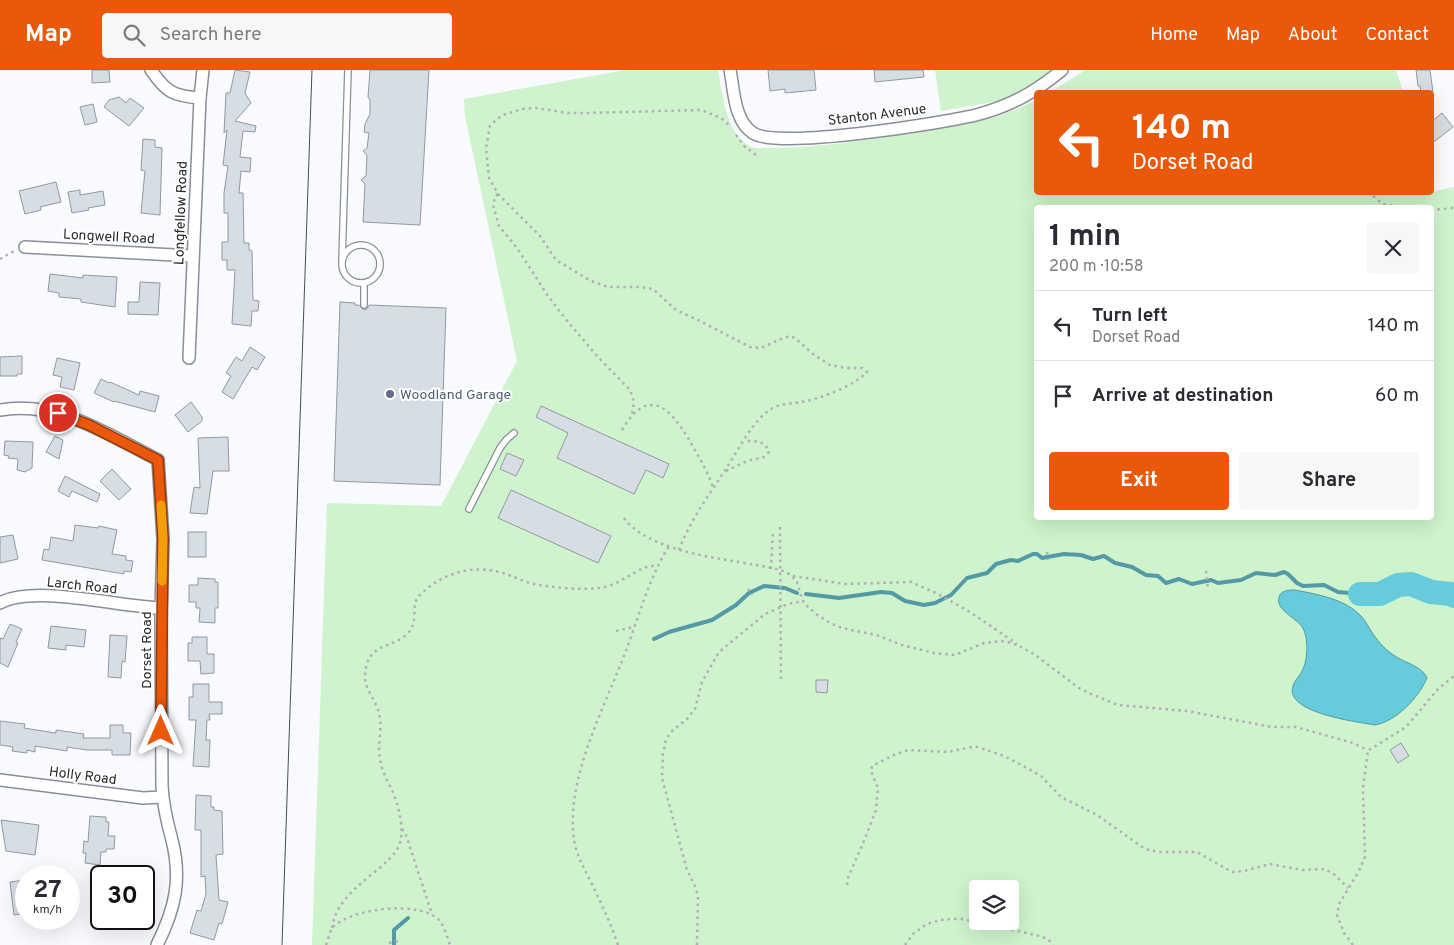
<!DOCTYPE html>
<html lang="en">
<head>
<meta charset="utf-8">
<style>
	body { margin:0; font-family:Overpass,sans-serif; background:#f7f7f7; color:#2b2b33; height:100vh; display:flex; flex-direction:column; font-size:19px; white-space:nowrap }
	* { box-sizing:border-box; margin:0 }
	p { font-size:16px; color:#7c7c81 }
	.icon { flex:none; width:28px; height:28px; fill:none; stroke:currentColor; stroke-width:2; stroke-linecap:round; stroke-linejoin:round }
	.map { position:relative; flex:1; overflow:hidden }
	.side { position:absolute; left:1034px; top:135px; width:400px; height:315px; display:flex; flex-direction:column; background:#fff; border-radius:5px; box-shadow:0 5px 20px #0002 }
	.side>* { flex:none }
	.top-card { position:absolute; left:1034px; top:20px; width:400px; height:105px; border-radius:5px; box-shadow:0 5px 20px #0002; background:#ea580c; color:#fff; overflow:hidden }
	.buttons { position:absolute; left:969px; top:810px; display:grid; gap:10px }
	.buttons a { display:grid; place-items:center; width:50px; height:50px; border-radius:5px; background:#fff; box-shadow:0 5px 20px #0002; font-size:25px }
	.speed { position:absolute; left:15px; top:795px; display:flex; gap:10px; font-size:25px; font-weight:700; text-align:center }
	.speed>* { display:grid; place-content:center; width:65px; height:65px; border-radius:50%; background:#fff; box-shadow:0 5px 20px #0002; line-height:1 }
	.speed small { font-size:12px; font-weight:400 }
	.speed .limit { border:2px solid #111; border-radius:8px; background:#fff; color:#111 }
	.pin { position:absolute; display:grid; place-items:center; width:42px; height:42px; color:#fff; margin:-21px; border:2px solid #fff; border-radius:50%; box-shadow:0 1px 5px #0007 }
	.me { position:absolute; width:55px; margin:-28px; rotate:0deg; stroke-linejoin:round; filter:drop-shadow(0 0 4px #0008) }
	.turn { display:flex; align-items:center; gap:18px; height:105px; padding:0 15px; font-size:22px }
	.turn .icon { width:65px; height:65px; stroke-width:2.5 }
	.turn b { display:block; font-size:35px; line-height:42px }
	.round { display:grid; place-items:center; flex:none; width:52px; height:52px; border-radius:5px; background:#f7f7f7 }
	.head { display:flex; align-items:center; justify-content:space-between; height:85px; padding:0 15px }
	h1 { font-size:30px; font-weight:700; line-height:38px }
	.button { display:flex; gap:10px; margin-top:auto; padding:10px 15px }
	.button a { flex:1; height:58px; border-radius:5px; background:#ea580c; color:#fff; font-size:20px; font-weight:700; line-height:58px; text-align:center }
	.button a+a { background:#f7f7f7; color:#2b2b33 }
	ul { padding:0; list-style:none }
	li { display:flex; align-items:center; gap:15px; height:70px; padding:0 15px; border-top:1px solid #e1e1e2 }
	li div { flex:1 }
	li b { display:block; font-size:19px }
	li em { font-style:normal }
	header { display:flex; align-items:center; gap:30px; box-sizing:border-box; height:70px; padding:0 25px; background:#ea580c; color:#fff }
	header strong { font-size:24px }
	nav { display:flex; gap:28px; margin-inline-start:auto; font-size:18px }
	.search { width:350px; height:45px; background:#f7f7f7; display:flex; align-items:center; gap:12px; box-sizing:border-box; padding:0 18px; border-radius:5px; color:#7c7c81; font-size:19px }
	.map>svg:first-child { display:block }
	.green { fill:#cff3cd; fill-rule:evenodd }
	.water { fill:#66cbdb; stroke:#539aa6 }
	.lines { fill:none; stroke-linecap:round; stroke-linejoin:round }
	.stream { stroke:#539aa6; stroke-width:4 }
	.river { stroke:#66cbdb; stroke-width:24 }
	.building { fill:#d6dde5; stroke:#9399a0 }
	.service-casing { stroke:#898f96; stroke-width:8 }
	.minor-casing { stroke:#898f96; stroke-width:14 }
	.path { stroke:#aeb0b3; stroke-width:2.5; stroke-dasharray:2.5 4; stroke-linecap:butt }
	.service { stroke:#fff; stroke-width:5.5 }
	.minor { stroke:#fff; stroke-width:11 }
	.tram { stroke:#4b4e50; stroke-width:1 }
	.path-bridge { stroke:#aeb0b3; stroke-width:2.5; stroke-dasharray:2.5 4; stroke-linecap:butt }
	.route-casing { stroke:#983908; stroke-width:12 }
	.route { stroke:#ea580c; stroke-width:9 }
	.slow { stroke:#f59e0b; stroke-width:9 }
	.service-dot { fill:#5c6f8a; stroke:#fff; stroke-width:2 }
	.labels { text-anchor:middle; stroke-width:4; stroke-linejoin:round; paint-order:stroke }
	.street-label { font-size:14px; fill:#26292b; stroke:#fff }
	.service-label { font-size:14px; fill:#4e5e75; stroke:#fff; text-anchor:start }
</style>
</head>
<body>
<header>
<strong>Map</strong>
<div class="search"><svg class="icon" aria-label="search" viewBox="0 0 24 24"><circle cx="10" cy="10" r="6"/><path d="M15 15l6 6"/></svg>Search here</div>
<nav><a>Home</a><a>Map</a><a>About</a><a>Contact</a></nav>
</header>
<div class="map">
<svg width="1454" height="875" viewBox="0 0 1454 875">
	<rect width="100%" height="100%" fill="#f8fafd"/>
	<g class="green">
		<path d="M626,0H718C723,25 726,69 755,78C810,79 865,71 919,62C959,55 1000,50 1036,30V122H1431L1454,117V875H312L327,433L441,436L517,291L465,46L464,29ZM1036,138H1431V448H1036ZM978,819H1010V851H978Z"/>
		<path d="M935,0H1051L1025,18L999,31L941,41Z"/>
		<path d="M1086,0H1396L1403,22H1050Z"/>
	</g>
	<path class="water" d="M1295,520C1316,524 1345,529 1360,545C1366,551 1369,558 1373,564C1379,573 1387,581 1395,586C1405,593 1422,596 1427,608C1419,627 1397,651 1375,655C1358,652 1284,643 1293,616C1294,611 1299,607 1301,603C1308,592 1309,570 1303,558C1297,548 1275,540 1279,527C1281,520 1289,520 1295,520Z"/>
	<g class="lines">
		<g class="stream">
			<path d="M806,524L839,528L881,522L892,523L905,531L924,535L935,533L951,525L967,508L987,503L996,494L1011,490L1018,491L1033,484H1037L1042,488L1064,484L1081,485L1093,489L1104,486L1115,493L1132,497L1146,505L1158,506L1166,513L1179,509L1192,514L1211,510L1218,513L1241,510L1256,503L1275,505L1284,502L1288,504L1297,513L1303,516L1324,515L1338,522L1360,524"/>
			<path d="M654,569L669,562L712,550L736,535L749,523L764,516L785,518L797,523"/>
			<path d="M394,875V860L408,848"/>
		</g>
		<path class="river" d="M1360,524H1380L1398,515L1411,514L1431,522L1451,524L1454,526"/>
	</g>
	<g class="building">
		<path d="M92,0H109L110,12L92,13Z"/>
		<path d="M235,0L250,2L245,23L251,33L235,51L256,56L255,62L243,61L240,87L251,88L250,102L241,101L239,123H243L244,173H249V180L252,181L253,230L259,231L258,241H252L251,256L232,254L235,200H227V190H222V172H228V143H224V123L228,96L223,95L227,60L224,63L226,23H230Z"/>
		<path d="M370,0H429L420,155L363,152L365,114L361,110L366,106L367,85L363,81L367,78L369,63L364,62L365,54L370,44V30L368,27Z"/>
		<path d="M768,0H814L816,20L785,23V19L770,21Z"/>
		<path d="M874,0H923L924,7L875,12Z"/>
		<path d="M1416,0H1430L1433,22H1421L1420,16H1418Z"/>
		<path d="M119,27L126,33L130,28L144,38L129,56L104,37L109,30Z"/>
		<path d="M93,34L97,52L85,55L80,37Z"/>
		<path d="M1442,43L1453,57L1431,74V52Z"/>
		<path d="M143,69L155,70V77L162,78L160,145L141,143L145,101L141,100Z"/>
		<path d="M56,112L61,132L40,137L41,140L25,144L19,121Z"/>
		<path d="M80,120V125L103,121L105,135L88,138L89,140L72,143L68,122Z"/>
		<path d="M50,204L83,208V205L117,207L115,237L81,232V229L59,227V223L48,221Z"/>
		<path d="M140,212L160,213L158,245L128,244V232H139Z"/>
		<path d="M340,232L355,233V235H359L364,240L367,239L369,235L446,238L440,415L334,411Z"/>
		<path d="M250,277L265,287L257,300L252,297L233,329L222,322L231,306L226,303L236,287L242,291Z"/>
		<path d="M22,286V304H17V306H0V287Z"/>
		<path d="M57,288L80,293L74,320L60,317L62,307L53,305Z"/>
		<path d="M101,309L109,313L110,312L139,325L140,321L159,326L155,342L114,331V332L94,323Z"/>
		<path d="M191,332L202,347V351L188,362L175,345Z"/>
		<path d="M541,336L669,394L663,408L646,400L634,424L557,388L568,363L536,347Z"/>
		<path d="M55,366L63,370L59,389L46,382Z"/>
		<path d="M228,367L229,401H213L207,444L190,443L194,417L200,418L198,368Z"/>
		<path d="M5,371L33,372L32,398L25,402L17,400L18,389L8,388L9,386L4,385Z"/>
		<path d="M507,383L524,390L516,406L500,399Z"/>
		<path d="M112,399L131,419L119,430L100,411Z"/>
		<path d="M65,406L100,424L97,432L72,421L69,427L58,421Z"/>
		<path d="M511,420L611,466L598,493L498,448Z"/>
		<path d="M75,455L98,458L99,456L117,460L112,484L126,486V490L133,491L131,502L124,501V504L42,490L44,479L49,480L51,467L73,471Z"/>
		<rect x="188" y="462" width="18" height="25"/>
		<path d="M13,465L18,489L0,493V467Z"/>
		<path d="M198,508L215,509V512H218V538H215V553L199,552L200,538H196V532H189V515H198Z"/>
		<path d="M10,554L22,559L16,572L18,573L8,597L0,593V568L3,569Z"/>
		<path d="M51,556L86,560L84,577L66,575V580L48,578Z"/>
		<path d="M110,565L127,566L125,592L122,591L121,608L108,607Z"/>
		<path d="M192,567H207V584H214V603L201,604L200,591H188V573H192Z"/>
		<path d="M816,610H828L827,623L816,622Z"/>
		<path d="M193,614H209V632H222V644H209L210,650H207L206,670H210L209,697L193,696L196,650H189V627H193Z"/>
		<path d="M0,651L25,654L24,658L56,663V660L84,664L83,668H110V655H123V663H131L130,685H112V680H87L67,677V681L35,676V682L27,680V683L12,681L13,677L0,675Z"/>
		<path d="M1401,673L1409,686L1398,693L1390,680Z"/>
		<path d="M196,725L211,726V737H214V740L222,741L223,784L216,785L219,830L228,832L222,854L219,853L214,870L190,863L197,840L201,841L206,824L205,806L201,807V760H195Z"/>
		<path d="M90,746L106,747V752H109L108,766H115L114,779H106V782H101L100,795L85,793L86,783H83L84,771L88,772Z"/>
		<path d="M1,750L39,755L35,785L6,781Z"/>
		<path d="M26,810V843L14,845L10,812Z"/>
	</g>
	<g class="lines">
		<g class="service-casing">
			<g id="service">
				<circle cx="361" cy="194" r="19"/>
				<path d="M342,190L348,0"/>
				<path d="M364,213V235"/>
				<path d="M469,439L500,378L507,369L514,363"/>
			</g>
		</g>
		<g class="minor-casing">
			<g id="minor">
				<path d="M151,0C166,22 173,26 200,28"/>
				<path d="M730,0C734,20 734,51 753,63C777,80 942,53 976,45C1011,36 1035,22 1062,0"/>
				<path d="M25,177L193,186"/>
				<path d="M189,288L200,28L203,0"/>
				<path d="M0,340C58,330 109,365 158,390L163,469L161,538L162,716C163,735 167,752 172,770C182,810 175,839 157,875"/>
				<path d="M0,533C33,514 121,537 161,538"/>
				<path d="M0,710L143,728L162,727"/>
			</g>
		</g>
		<g class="path">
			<path d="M736,65L744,76L756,85"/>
			<path d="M1368,122L1383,134L1406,138"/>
			<path d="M498,124L495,127L493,135L499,156L517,178L548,226L568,252L597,286L630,320L634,332L632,345"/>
			<path d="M1431,140L1454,138"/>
			<path d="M0,189L14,181"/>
			<path d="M622,360C649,314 671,339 691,373C699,388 708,401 713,418"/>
			<path d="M726,401L747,391L764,387L769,382C765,370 755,371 744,371"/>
			<path d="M624,448C648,481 718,488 756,495C766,497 776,498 786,502L791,505L797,512L802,529L805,534L816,544L832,554L842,558L876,565L902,575L934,583L955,585L984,573L1001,571L1008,572L1017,575L1034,584L1079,618L1091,624L1118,635L1187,641L1272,657H1296L1353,673L1368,680"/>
			<path d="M679,480C690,450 710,424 727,397C738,380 754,349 771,339C781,333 791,334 801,332C820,329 854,316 867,302L862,298H846L830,295L813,284L795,268L790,266L781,269L761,278L750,277L698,250L676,240L653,219L640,217H608L591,211L556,190L540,166L498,124L489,108L486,78L490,56L497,49L503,45L522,39L536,38L568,43H587L701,40L721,48L730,56"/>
			<path d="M1047,482L1048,490"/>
			<path d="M771,499L773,461"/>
			<path d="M1206,501L1208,519"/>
			<path d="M793,506L845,514L911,512L938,524L970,542L1017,574"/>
			<path d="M748,519L752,525"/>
			<path d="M616,561L634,557"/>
			<path d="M1369,680L1406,657L1438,619L1454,606"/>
			<path d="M402,759L406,765L431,841V845"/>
			<path d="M847,815L848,808L866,766L876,740L878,718L871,701L872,696L894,685L908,680L948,682L972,677H978L1004,686L1029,699L1041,706L1061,727L1097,745L1145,779L1158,782H1197L1232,802L1244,801L1270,794L1302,800L1325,799L1335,805L1348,818"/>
			<path d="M332,858C338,814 398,798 401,768C403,753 398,734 392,720C387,710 381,700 380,688C377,674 383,658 379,643C376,630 364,619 365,605C367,571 392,580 408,563C420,551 409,535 420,525C442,503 472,494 503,503C515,507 526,513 539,515C558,518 579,520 599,518C622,516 640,493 657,496"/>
			<path d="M389,873L400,871"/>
			<path d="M326,875C328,870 330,861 333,857C352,838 420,830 439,850C445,857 447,867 450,875"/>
			<path d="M618,875C611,854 602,835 593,816C585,800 577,787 574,770C565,708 606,635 627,578C640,543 649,508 669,476"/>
			<path d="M697,875L698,827L696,818L687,800L662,708L663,684L666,669L672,661L687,649L695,639L702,612L719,582L765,544L788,534L803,531"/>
			<path d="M905,875L914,863L927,854L940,850L952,849H963L1040,866L1048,869L1053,875"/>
			<path d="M1353,875L1344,863L1337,845L1339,834L1359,801L1365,787L1363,718L1368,680"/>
		</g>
		<use href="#service" class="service"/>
		<use href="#minor" class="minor"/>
		<path class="tram" d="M282,875L312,0"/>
		<path class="path-bridge" d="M780,457L781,611"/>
	</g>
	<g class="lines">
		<g class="route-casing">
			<path id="route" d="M58,343L89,355L158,390L163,468L161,661"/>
		</g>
		<use href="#route" class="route"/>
		<path class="slow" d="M161,435L163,468L162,511"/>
	</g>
	<circle class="service-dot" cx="390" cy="324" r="5"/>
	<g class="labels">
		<g class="street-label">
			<text transform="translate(877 44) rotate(-7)" y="5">Stanton Avenue</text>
			<text transform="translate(180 143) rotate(-88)" y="5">Longfellow Road</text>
			<text transform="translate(109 166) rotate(3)" y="5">Longwell Road</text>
			<text transform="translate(82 515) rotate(6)" y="5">Larch Road</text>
			<text transform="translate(146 580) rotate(-90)" y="5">Dorset Road</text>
			<text transform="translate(83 705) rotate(7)" y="5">Holly Road</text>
		</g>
		<g class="service-label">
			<text x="400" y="329">Woodland Garage</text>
		</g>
	</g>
</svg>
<div class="buttons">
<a><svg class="icon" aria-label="layers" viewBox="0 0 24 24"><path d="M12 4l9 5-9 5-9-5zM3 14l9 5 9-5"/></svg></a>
</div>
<div class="speed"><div>27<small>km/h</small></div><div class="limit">30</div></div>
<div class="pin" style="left:58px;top:343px;background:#d93025"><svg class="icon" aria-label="arrive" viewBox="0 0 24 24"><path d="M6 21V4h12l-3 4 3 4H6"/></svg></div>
<svg class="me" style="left:161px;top:661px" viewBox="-20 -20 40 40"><path d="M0-17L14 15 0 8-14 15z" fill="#ea580c" stroke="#fff" stroke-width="4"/></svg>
<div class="top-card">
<div class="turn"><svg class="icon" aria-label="left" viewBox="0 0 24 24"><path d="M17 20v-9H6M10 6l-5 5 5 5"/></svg><div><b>140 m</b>Dorset Road</div></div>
</div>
<section class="side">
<div class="head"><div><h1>1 min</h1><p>200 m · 10:58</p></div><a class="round"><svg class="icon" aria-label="close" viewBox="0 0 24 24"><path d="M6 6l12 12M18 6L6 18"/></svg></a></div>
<ul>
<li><svg class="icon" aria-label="left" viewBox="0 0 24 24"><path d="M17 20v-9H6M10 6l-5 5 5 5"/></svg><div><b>Turn left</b><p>Dorset Road</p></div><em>140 m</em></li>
<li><svg class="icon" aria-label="arrive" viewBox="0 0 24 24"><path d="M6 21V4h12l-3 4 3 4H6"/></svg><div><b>Arrive at destination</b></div><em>60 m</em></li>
</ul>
<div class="button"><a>Exit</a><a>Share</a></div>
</section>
</div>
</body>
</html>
